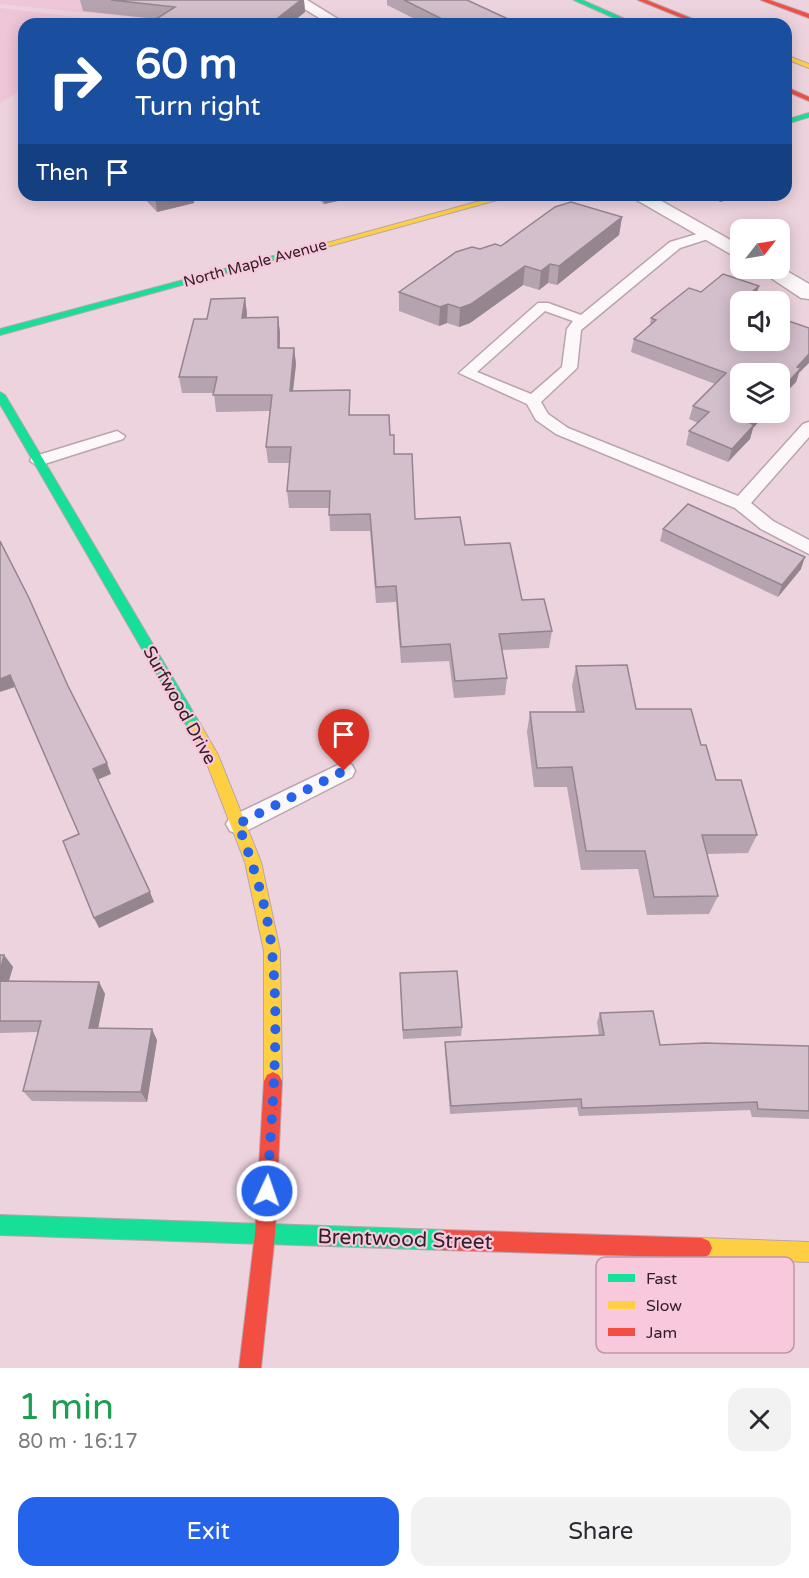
<!DOCTYPE html>
<html lang="en">
<head>
<meta charset="utf-8">
<style>
	body { margin:0; font-family:"Varela Round",sans-serif; background:#f2f2f3; color:#2b2b33; height:100vh; display:flex; flex-direction:column; font-size:22px; white-space:nowrap }
	* { box-sizing:border-box; margin:0 }
	p { font-size:20px; color:#7c7c81 }
	.icon { flex:none; width:33px; height:33px; fill:none; stroke:currentColor; stroke-width:2; stroke-linecap:round; stroke-linejoin:round }
	.map { position:relative; height:1368px; overflow:hidden }
	.sheet { display:flex; flex-direction:column; background:#fff; flex:1 }
	.sheet>* { flex:none }
	.banner { position:absolute; left:18px; top:18px; width:774px; height:183px; border-radius:18px; box-shadow:0 3px 15px #0003; background:#1a4fa0; color:#fff; overflow:hidden }
	.needle { width:39px; rotate:59deg }
	.controls { position:absolute; left:730px; top:219px; display:grid; gap:12px }
	.controls a { display:grid; place-items:center; width:60px; height:60px; border-radius:12px; background:#fff; box-shadow:0 3px 15px #0003; font-size:30px }
	.pin { position:absolute; display:grid; place-items:center; width:51px; height:51px; color:#fff; margin:-62px -26px; border-radius:50% 50% 50% 0; rotate:-45deg; box-shadow:0 0 6px #0007 }
	.pin .icon { rotate:45deg }
	.me { position:absolute; width:66px; margin:-33px; rotate:3deg; stroke-linejoin:round; filter:drop-shadow(0 0 4px #0008) }
	.turn { display:flex; align-items:center; gap:21px; height:126px; padding:0 18px; font-size:27px }
	.turn .icon { width:78px; height:78px; stroke-width:2.5 }
	.turn b { display:block; font-size:42px; line-height:51px }
	.then { display:flex; align-items:center; height:57px; padding:0 18px; background:#0003; gap:12px; font-size:22px }
	.round { display:grid; place-items:center; flex:none; width:63px; height:63px; border-radius:18px; background:#f2f2f3 }
	.summary { display:flex; align-items:center; justify-content:space-between; height:102px; padding:0 18px }
	h1 { font-size:36px; font-weight:600; line-height:45px; color:#1e9e55 }
	.primary-button { display:flex; gap:12px; margin-top:auto; padding:12px 18px }
	.primary-button a { flex:1; height:69px; border-radius:18px; background:#2563eb; color:#fff; font-size:24px; font-weight:600; line-height:69px; text-align:center }
	.primary-button a+a { background:#f2f2f3; color:#2b2b33 }
	.map>svg:first-child { display:block }
	.built { fill:#efc5d8 }
	.lines { fill:none; stroke-linecap:round; stroke-linejoin:round }
	.lane-casing { stroke:#b8a5ad; stroke-width:3 }
	.street-casing { stroke:#b8a5ad; stroke-width:3 }
	.fast-casing { stroke:#b8a5ad; stroke-width:2 }
	.slow-casing { stroke:#b8a5ad; stroke-width:2 }
	.jam-casing { stroke:#b8a5ad; stroke-width:2 }
	.lane { fill:#fcf8fa; fill-rule:evenodd }
	.street { fill:#fcf8fa; fill-rule:evenodd }
	.fast { fill:#16e098; fill-rule:evenodd }
	.slow { fill:#ffcf43; fill-rule:evenodd }
	.jam { fill:#f24e42; fill-rule:evenodd }
	.wall { fill:#b5a3af }
	.shaded-wall { fill:#94858e }
	.building { fill:#d3becb; stroke:#94858e; stroke-width:1.5 }
	.route { stroke:#2563eb; stroke-width:10; stroke-dasharray:0 18 }
	.labels { text-anchor:middle; stroke-width:4.5; stroke-linejoin:round; paint-order:stroke }
	.far-street-label { font-size:15px; fill:#322028; stroke:#f8c8dd }
	.street-label { font-size:18px; fill:#322028; stroke:#f8c8dd }
	.near-street-label { font-size:21px; fill:#322028; stroke:#f8c8dd }
	.key { fill:#f8c8dd; stroke:#bd96a7; stroke-width:1.5 }
	.key-label { font-size:16px; fill:#322028 }
</style>
</head>
<body>
<div class="map">
<svg width="809" height="1368" viewBox="0 0 809 1368">
	<rect width="100%" height="100%" fill="#edd3de"/>
	<g class="built">
		<path d="M0,0H259L150,19L0,4Z"/>
		<path d="M0,8L125,23L24,24V88L0,103Z"/>
	</g>
	<g class="lines">
		<g class="lane-casing">
			<g id="lane">
				<path d="M707,231L711,232V238L680,248L581,330L577,368L541,402L548,414L568,428L738,496L803,424L809,422V437L751,503L773,521L809,540V554L761,529L735,508L556,434L536,420L527,404L459,373L538,303H548L581,315L670,242ZM545,311L573,321L567,329L562,367L531,394L477,372Z"/>
				<path d="M117,431L125,436L123,439L38,466L30,461L32,457Z"/>
				<path d="M344,762L352,765L355,771L352,777L246,831L238,834L230,831L226,824L230,817Z"/>
			</g>
		</g>
		<g class="street-casing">
			<g id="street">
				<path d="M290,0H307L346,24H329Z"/>
				<path d="M628,195H651L741,246V260Z"/>
				<path d="M780,267L809,284V299L801,298L756,268Z"/>
			</g>
		</g>
		<g class="fast-casing">
			<g id="fast">
				<path d="M574,0H582L636,24H628Z"/>
				<path d="M809,113V117L786,124V120Z"/>
				<path d="M273,256L280,258L0,335V329Z"/>
				<path d="M0,392L5,395L199,722L201,726L199,730H189L0,404Z"/>
				<path d="M0,1215L444,1230L451,1233L454,1240L451,1247L444,1250L0,1235Z"/>
			</g>
		</g>
		<g class="slow-casing">
			<g id="slow">
				<path d="M786,55L809,64V68L786,59Z"/>
				<path d="M502,195H515L279,260L272,258Z"/>
				<path d="M194,721L199,722L218,755L261,862L280,951L282,1081L279,1087L273,1090L267,1087L264,1081V951L245,862L204,756L187,726L189,722Z"/>
				<path d="M702,1238L809,1242V1262L702,1258L695,1255L692,1248L695,1241Z"/>
			</g>
		</g>
		<g class="jam-casing">
			<g id="jam">
				<path d="M638,0H646L705,24H697Z"/>
				<path d="M761,0H769L809,14V18Z"/>
				<path d="M786,87L809,97V101L786,91Z"/>
				<path d="M273,1072L279,1075L282,1081L275,1234L261,1368H239L255,1234L264,1081L267,1075Z"/>
				<path d="M444,1230L702,1238L709,1241L712,1248L709,1255L702,1258L444,1250L437,1247L434,1240L437,1233Z"/>
			</g>
		</g>
		<use href="#lane" class="lane"/>
		<use href="#street" class="street"/>
		<use href="#fast" class="fast"/>
		<use href="#slow" class="slow"/>
		<use href="#jam" class="jam"/>
	</g>
	<g class="wall">
		<path d="M80,0H304L305,12L290,24H148L156,19L83,11Z"/>
		<path d="M387,0H467L519,24H425L387,5Z"/>
		<path d="M141,195H193L194,203L157,212Z"/>
		<path d="M313,195H365L324,204Z"/>
		<path d="M706,195H744L720,202Z"/>
		<path d="M622,217L619,235L557,285L548,283L539,290L523,285L470,323L459,327L447,323L439,326L399,311V292L480,249L501,246Z"/>
		<path d="M701,292L755,299L741,302L799,373L796,382L741,412H768L753,428L750,439L728,462L686,445L689,431L698,423L689,419L693,406L715,384L631,352L634,339L650,325L651,318Z"/>
		<path d="M245,298L247,314V318L278,317L280,333V348H294L296,364L293,391L350,407V415L390,435L394,454L415,519L465,545L522,600L552,631L549,648L502,650L507,678L505,695L454,698L449,661L401,663L396,602L376,603L370,531H330L329,508H289L287,491L290,463H268L266,447L270,411L216,412L214,393H182L179,377L207,319Z"/>
		<path d="M663,529L801,569L778,597L660,541Z"/>
		<path d="M576,666L636,709L701,745L716,780L757,835L748,853L707,854L718,896L709,914L647,915L638,869L581,870L567,787H534L527,732L530,712H576L572,686Z"/>
		<path d="M0,955H4L13,967L9,981L99,982L105,994L98,1028L157,1040L147,1102L32,1101L23,1091L38,1032L0,1033Z"/>
		<path d="M400,983L462,1027L461,1036L403,1039Z"/>
		<path d="M600,1013L660,1045L809,1046V1119L752,1117L750,1110L579,1116L577,1107L450,1114L445,1051V1042L599,1036L597,1022Z"/>
	</g>
	<g class="shaded-wall">
		<path d="M301,0H304L305,12L290,24H270Z"/>
		<path d="M163,195H193L194,203L157,212L155,197Z"/>
		<path d="M323,195H365L324,204Z"/>
		<path d="M722,195H744L720,202Z"/>
		<path d="M622,217L619,235L557,285L559,266Z"/>
		<path d="M550,264L548,283L539,290L541,271Z"/>
		<path d="M525,266L523,285L470,323L459,327L460,308Z"/>
		<path d="M759,286L755,299L752,302H741Z"/>
		<path d="M245,298L247,314L244,334L242,318Z"/>
		<path d="M448,304L447,323L439,326L440,307Z"/>
		<path d="M278,317L280,333L279,364L278,348Z"/>
		<path d="M294,348L296,364L291,407L290,391Z"/>
		<path d="M809,354V363L799,373L796,382L780,399V391L797,367Z"/>
		<path d="M760,412H768L753,428L750,439L728,462L732,449L750,423Z"/>
		<path d="M805,557L801,569L778,597L782,585Z"/>
		<path d="M10,675L15,687L0,692V679Z"/>
		<path d="M107,763L111,774L97,780L93,769Z"/>
		<path d="M150,892L154,902L99,928L94,918Z"/>
		<path d="M4,955L13,967L5,993L0,986V971Z"/>
		<path d="M99,982L105,994L96,1039L89,1028Z"/>
		<path d="M152,1029L157,1040L147,1102L141,1092Z"/>
	</g>
	<g class="building">
		<path d="M111,0H301L270,24H148L175,7Z"/>
		<path d="M404,0H467L519,24H452Z"/>
		<path d="M571,202L622,217L559,266L550,264L541,271L525,266L471,304L460,308L448,304L440,307L399,292L456,252L472,247L480,249L495,244L501,246L555,207Z"/>
		<path d="M723,274L759,286L738,304L741,305V340H780V318L809,328V354L797,367L801,368L780,391V374H741V412H760L750,423L754,425L732,449L689,431L709,412L693,406L726,373L634,339L656,320L651,318L689,288L701,292Z"/>
		<path d="M245,298L242,318L278,317V348H294L290,391L350,390L349,415H389L390,435H394V454H412L415,519L460,517L465,545L510,543L522,600L544,599L552,631L499,634L507,678L455,681L450,644L401,647L396,586L376,587L370,514L329,515L330,491H287L291,447H266L272,395H213L217,377H179L194,319H207L211,299Z"/>
		<path d="M688,504L805,557L782,585L663,529Z"/>
		<path d="M0,541L29,598L68,686L107,763L93,769L150,892L94,918L63,841L79,834L10,675L0,679Z"/>
		<path d="M627,665L636,709H691L701,745H706L716,780H741L757,835H702L718,896L654,897L645,851H586L572,767L537,768L530,712H584L576,666Z"/>
		<path d="M0,955H4L0,971Z"/>
		<path d="M457,971L462,1027L403,1030L400,973Z"/>
		<path d="M0,981L99,982L89,1028L152,1029L141,1092L23,1091L41,1021H0Z"/>
		<path d="M653,1011L660,1045L705,1043L809,1046V1111L758,1109L757,1102L582,1108L581,1099L451,1106L445,1042L604,1035L600,1013Z"/>
	</g>
	<g class="lines">
		<path class="route" d="M267,1191C272,1112 280,1031 272,952C268,909 253,864 238,824L344,771"/>
	</g>
	<g class="labels">
		<g class="far-street-label">
			<text transform="translate(255 263) rotate(-15)" y="5">North Maple Avenue</text>
		</g>
		<g class="street-label">
			<text transform="translate(180 705) rotate(61)" y="6">Surfwood Drive</text>
		</g>
		<g class="near-street-label">
			<text transform="translate(405 1239) rotate(2)" y="7">Brentwood Street</text>
		</g>
	</g>
	<rect x="596" y="1257" width="198" height="96" rx="9" class="key"/>
	<rect x="608" y="1274" width="27" height="8" fill="#16e098"/>
	<rect x="608" y="1301" width="27" height="8" fill="#ffcf43"/>
	<rect x="608" y="1328" width="27" height="8" fill="#f24e42"/>
	<g class="key-label">
		<text x="646" y="1284">Fast</text>
		<text x="646" y="1311">Slow</text>
		<text x="646" y="1338">Jam</text>
	</g>
</svg>
<div class="controls">
<a><svg class="needle" viewBox="-14 -14 28 28"><path d="M0-13l5 13h-10z" fill="#e53935"/><path d="M0 13l5-13h-10z" fill="#7c7c81"/></svg></a>
<a><svg class="icon" aria-label="sound" viewBox="0 0 24 24"><path d="M4 9h4l5-4v14l-5-4H4zM17 9q2 3 0 6"/></svg></a>
<a><svg class="icon" aria-label="layers" viewBox="0 0 24 24"><path d="M12 4l9 5-9 5-9-5zM3 14l9 5 9-5"/></svg></a>
</div>
<div class="pin" style="left:344px;top:771px;background:#d93025"><svg class="icon" aria-label="arrive" viewBox="0 0 24 24"><path d="M6 21V4h12l-3 4 3 4H6"/></svg></div>
<svg class="me" style="left:267px;top:1191px" viewBox="-20 -20 40 40"><circle r="17" fill="#2563eb" stroke="#fff" stroke-width="3"/><path d="M0-11L8 9 0 5-8 9z" fill="#fff"/></svg>
<div class="banner">
<div class="turn"><svg class="icon" aria-label="right" viewBox="0 0 24 24"><path d="M7 20v-9h11M14 6l5 5-5 5"/></svg><div><b>60 m</b>Turn right</div></div>
<div class="then">Then<svg class="icon" aria-label="arrive" viewBox="0 0 24 24"><path d="M6 21V4h12l-3 4 3 4H6"/></svg></div>
</div>
</div>
<section class="sheet">
<div class="summary"><div><h1>1 min</h1><p>80 m · 16:17</p></div><a class="round"><svg class="icon" aria-label="close" viewBox="0 0 24 24"><path d="M6 6l12 12M18 6L6 18"/></svg></a></div>
<div class="primary-button"><a>Exit</a><a>Share</a></div>
</section>
</body>
</html>
